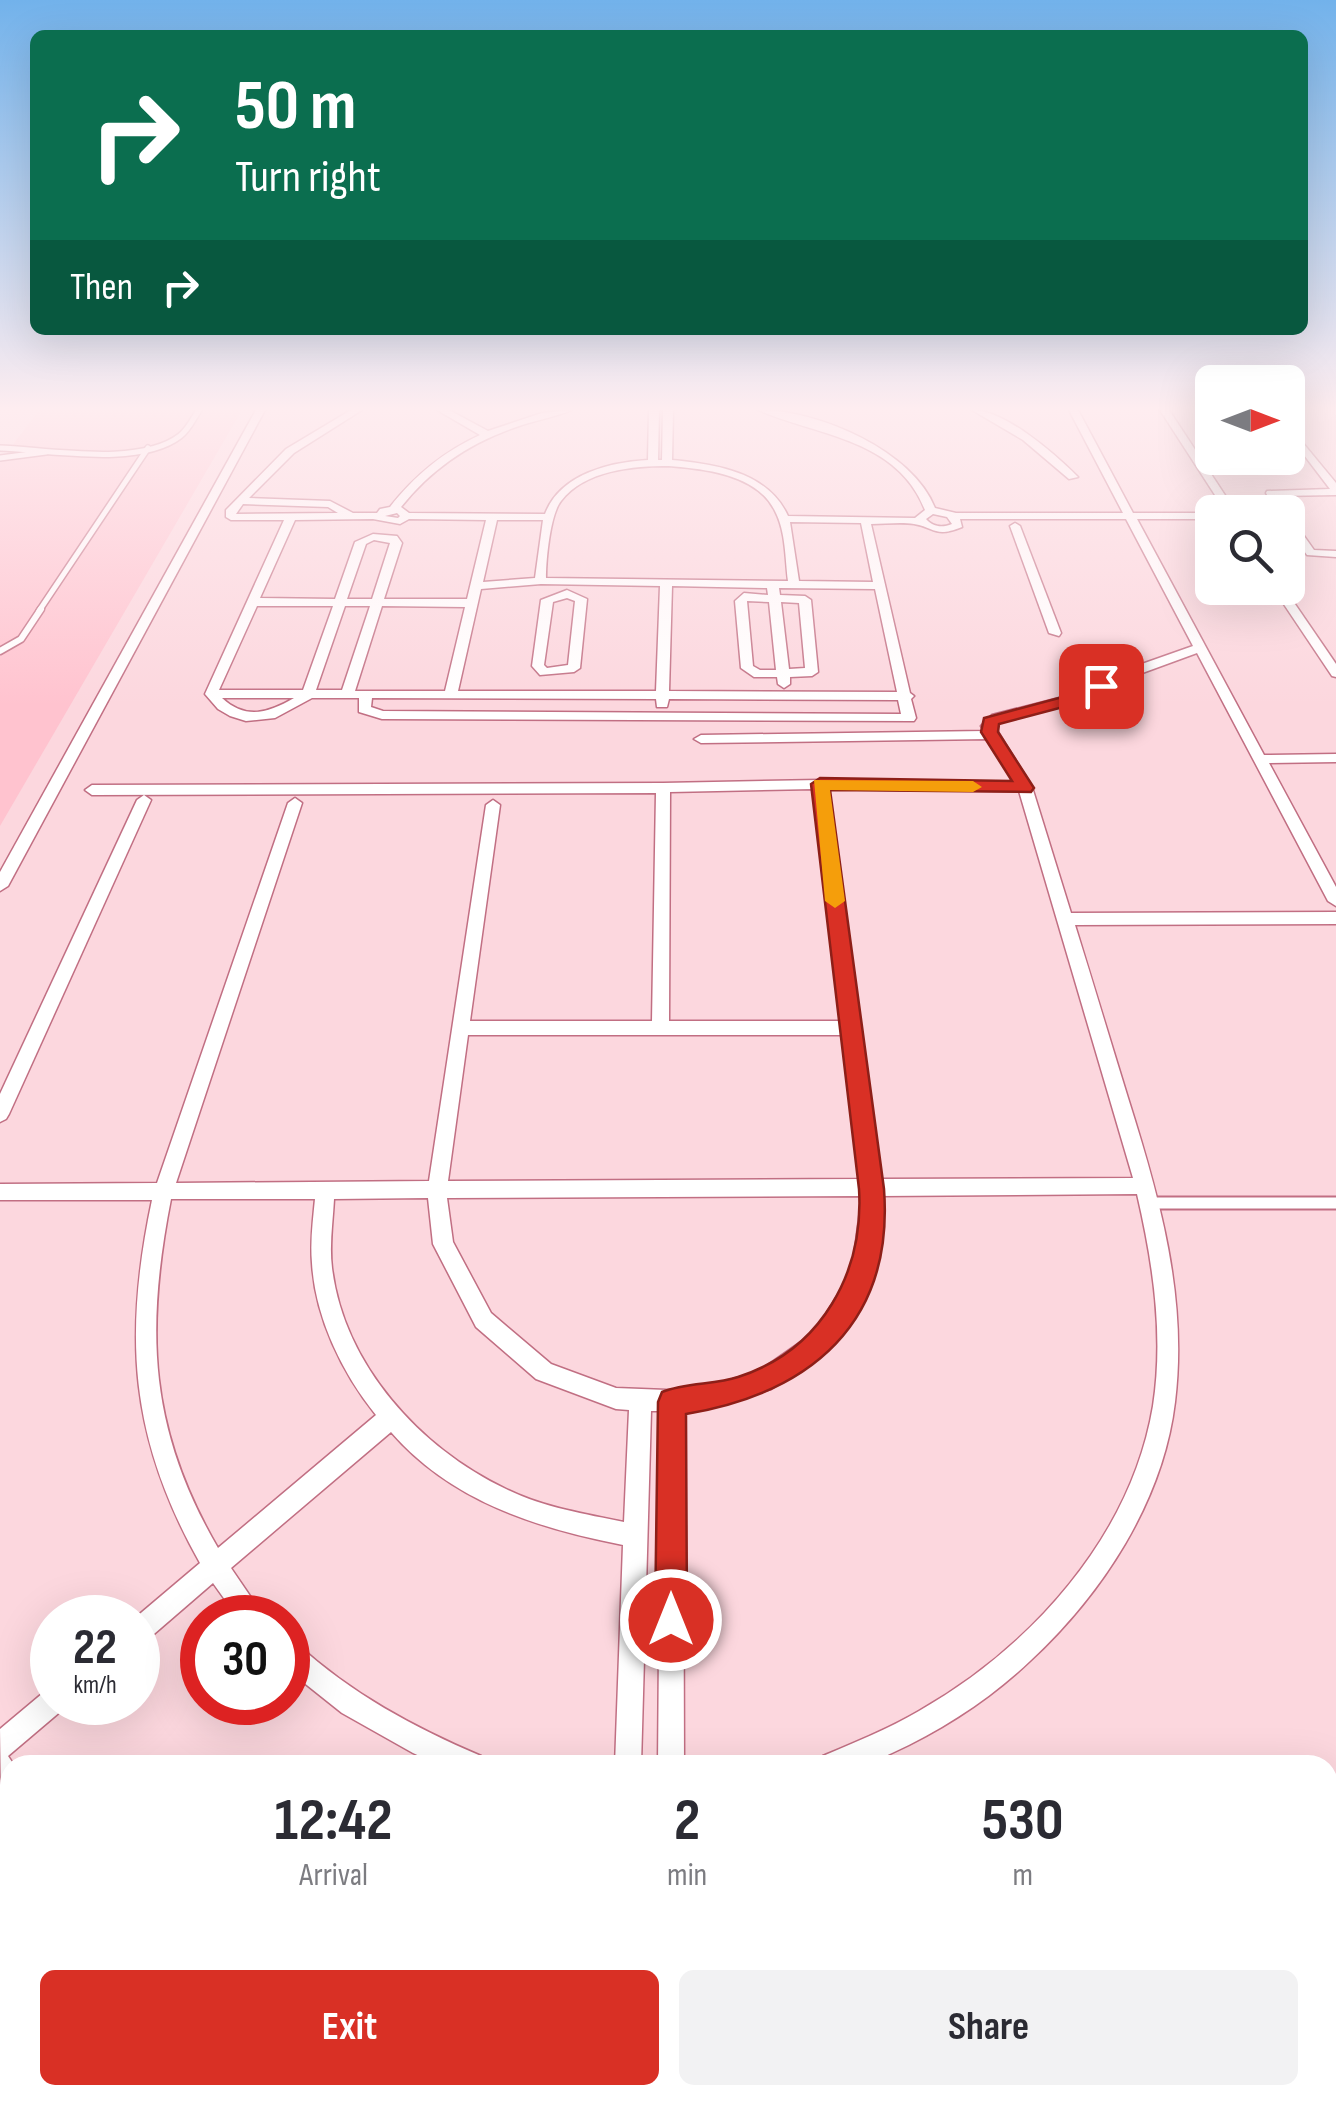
<!DOCTYPE html>
<html lang="en">
<head>
<meta charset="utf-8">
<style>
	body { margin:0; font-family:"Sofia Sans Condensed",sans-serif; background:#f2f2f3; color:#2b2b33; height:100vh; display:flex; flex-direction:column; font-size:38px; white-space:nowrap }
	* { box-sizing:border-box; margin:0 }
	p { font-size:32px; color:#7c7c81 }
	.icon { flex:none; width:55px; height:55px; fill:none; stroke:currentColor; stroke-width:2; stroke-linecap:round; stroke-linejoin:round }
	.map { position:relative; flex:1; overflow:hidden }
	.sheet { position:absolute; left:0px; top:1755px; width:1338px; height:350px; display:flex; flex-direction:column; background:#fff; border-radius:30px 30px 0 0; box-shadow:0 10px 40px #0002 }
	.sheet>* { flex:none }
	.guide { position:absolute; left:30px; top:30px; width:1278px; height:305px; border-radius:15px; box-shadow:0 10px 40px #0002; background:#0b6e4f; color:#fff; overflow:hidden }
	.needle { width:65px; rotate:90deg }
	.controls { position:absolute; left:1195px; top:365px; display:grid; gap:20px }
	.controls a { display:grid; place-items:center; width:110px; height:110px; border-radius:15px; background:#fff; box-shadow:0 10px 40px #0002; font-size:50px }
	.speed { position:absolute; left:30px; top:1595px; display:flex; gap:20px; font-size:50px; font-weight:700; text-align:center }
	.speed>* { display:grid; place-content:center; width:130px; height:130px; border-radius:50%; background:#fff; box-shadow:0 10px 40px #0002; line-height:1 }
	.speed small { font-size:25px; font-weight:400 }
	.speed .limit { border:15px solid #d22; background:#fff; color:#111 }
	.pin { position:absolute; display:grid; place-items:center; width:85px; height:85px; color:#fff; margin:-42px; border-radius:20px; box-shadow:0 5px 15px #0006 }
	.me { position:absolute; width:110px; margin:-55px; rotate:0deg; stroke-linejoin:round; filter:drop-shadow(0 0 8px #0008) }
	.turn { display:flex; align-items:center; gap:35px; height:210px; padding:0 40px; font-size:45px }
	.turn .icon { width:130px; height:130px; stroke-width:2.5 }
	.turn b { display:block; font-size:70px; line-height:85px }
	.then { display:flex; align-items:center; height:95px; padding:0 40px; background:#0003; gap:20px; font-size:38px }
	.eta { display:flex; justify-content:space-evenly; align-items:center; height:170px; text-align:center }
	.eta b { font-size:60px; font-weight:700; line-height:70px }
	.cta { display:flex; gap:20px; margin-top:auto; padding:20px 40px }
	.cta a { flex:1; height:115px; border-radius:15px; background:#d93025; color:#fff; font-size:40px; font-weight:700; line-height:115px; text-align:center }
	.cta a+a { background:#f2f2f3; color:#2b2b33 }
	.map>svg:first-child { display:block }
	.built { fill:#ffc3cf }
	.lines { fill:none; stroke-linecap:round; stroke-linejoin:round }
	.lane-far2-casing { stroke:#c16f83; stroke-width:8 }
	.lane-far1-casing { stroke:#c16f83; stroke-width:9 }
	.lane-casing { stroke:#c16f83; stroke-width:15 }
	.street-casing { stroke:#c16f83; stroke-width:3 }
	.lane-far2 { stroke:#fff; stroke-width:5 }
	.lane-far1 { stroke:#fff; stroke-width:6 }
	.lane { stroke:#fff; stroke-width:11 }
	.street { fill:#fff; fill-rule:evenodd }
	.route { fill:#d93025; stroke:#8d1f18; stroke-width:2.5 }
	.slow { fill:#f59e0b }
</style>
</head>
<body>
<div class="map">
<svg width="1336" height="2105" viewBox="0 0 1336 2105">
	<rect width="100%" height="100%" fill="#fcd7de"/>
	<path class="built" d="M39,410H242L0,826V462Z"/>
	<g class="lines">
		<g class="lane-far2-casing">
			<g id="lane-far2">
				<path d="M0,448C49,450 140,467 180,436C189,429 193,419 199,410"/>
				<path d="M0,458L46,452"/>
				<path d="M39,611L148,448"/>
			</g>
		</g>
		<g class="lane-far1-casing">
			<path id="lane-far1" d="M0,651L21,639L41,609"/>
		</g>
		<g class="lane-casing">
			<path id="lane" d="M1152,1203H1336"/>
		</g>
		<g class="street-casing">
			<g id="street">
				<path d="M256,410H265L8,886L0,891V872Z"/>
				<path d="M351,410H362L294,453L249,498L330,501L353,513H377L380,509L390,507C415,475 443,452 480,435L437,410H449L488,431L542,413L572,410C556,417 536,420 519,426C471,442 432,468 401,507L409,513L545,514C560,474 610,462 648,460L649,410H659L658,460H662L663,410H673L672,460C715,464 768,472 788,516L915,518L925,510C897,438 817,436 758,410C818,410 912,450 935,508L956,513H1123L1069,410H1078L1133,513H1212V519H1137L1264,755L1336,754V762L1269,763L1336,887V906L1328,901L1197,653L1115,683L1081,701L1002,721L995,727L1032,787L1071,913L1336,912V924L1075,925C1093,982 1110,1040 1128,1098C1159,1196 1188,1297 1175,1402C1163,1502 1102,1594 1030,1661C990,1699 942,1730 892,1753C883,1757 874,1764 864,1765C850,1767 833,1765 819,1765L823,1756C856,1742 888,1729 919,1711C1031,1647 1131,1537 1153,1406C1164,1335 1153,1263 1137,1194L881,1196L872,1274L830,1346L771,1389L692,1412H683L684,1765H658L661,1411H651L641,1765H615L623,1545C536,1528 451,1501 391,1432L231,1568L265,1618H238L213,1583L147,1640L138,1643V1618H135L200,1563C130,1439 123,1337 152,1200H0V1184L157,1183L288,803L295,798L302,803L176,1183L429,1181L486,805L493,800L500,805L470,1021H652L656,793L92,795L85,790L92,785L663,783L820,780L1015,782L989,739L701,743L694,739L701,735L984,731L981,726L992,715L1071,695L1105,677L1193,646L1126,519H960L962,527C935,538 936,528 914,524C901,522 885,524 871,524L910,693L914,696L911,699L916,718L914,721L382,719L359,712V698H312L275,718L246,721L230,716L218,709L205,694L284,520H231L226,517V510L286,449ZM669,466C704,469 757,474 775,511C786,532 785,558 788,581L546,578C546,560 550,515 561,501C585,470 633,466 669,466ZM243,504L328,507L338,513L236,514ZM397,513L400,516L398,518L385,516ZM933,514L947,517L952,524C942,528 933,527 926,519ZM373,519L400,524L409,519L486,520L467,599H384L402,543L397,536L373,534L355,542L335,599L260,598L295,520ZM497,520H543L535,578L483,582ZM790,522L861,523L873,582L799,581ZM374,540L390,543L372,599H347L366,544ZM541,584L660,586L656,691H458L481,589ZM672,586L767,588L768,595L744,593L735,601L741,668L754,677H777L778,684L784,688L790,684V677L812,676L818,672L811,600L805,596L780,595L779,588L875,589L897,692L669,691ZM747,601L769,602L776,670H760L753,666ZM781,602L799,603L805,668L789,669ZM257,606H333L303,690H219ZM345,606H370L342,690H316ZM382,606L465,607L445,691H355ZM222,698H294C268,713 246,720 222,698ZM372,698L656,699L657,707H667L669,699L898,700L901,714L383,711L371,707ZM814,789L842,1021H669L670,792ZM828,789L1019,791L1133,1178L880,1179ZM468,1035H844L861,1179L448,1181ZM862,1196L852,1272L815,1332L758,1372L692,1391L616,1388L551,1364L491,1313L453,1242L447,1198ZM428,1198L433,1244L476,1327L536,1379L616,1409L629,1410L624,1522C585,1514 542,1507 506,1489C420,1448 344,1365 332,1268C329,1245 333,1221 334,1199ZM171,1199H315C313,1220 310,1241 312,1263C315,1317 342,1373 376,1415L218,1548C149,1430 145,1331 171,1199Z"/>
				<path d="M972,410C1005,410 1055,454 1078,477L1069,479L1023,440Z"/>
				<path d="M1160,410H1169L1236,512H1226Z"/>
				<path d="M1288,425L1336,483V495L1278,496L1287,512H1277L1266,493L1267,491L1330,489L1288,434Z"/>
				<path d="M1288,518L1292,519L1314,550L1336,551V557L1307,555L1288,528Z"/>
				<path d="M1015,523L1020,526L1061,633L1059,636L1049,633L1010,526Z"/>
				<path d="M1273,588H1284L1336,664V677L1332,676Z"/>
				<path d="M567,590L587,599L580,668L574,672L540,675L532,666L541,600ZM567,598L575,601L568,665L547,668L544,665L553,602Z"/>
				<path d="M144,795L151,800L9,1114L6,1119L0,1122V1094L137,800Z"/>
				<path d="M288,1640L297,1644C352,1694 413,1727 481,1756L485,1765H439L413,1753L342,1713L288,1670Z"/>
				<path d="M52,1689V1702H65L61,1711L8,1756L14,1765H10V1796L1,1792L0,1729L43,1693Z"/>
				<path d="M1336,2083V2105H1315L1319,2095H1328V2086Z"/>
				<path d="M389,2095H448L452,2105H393Z"/>
				<rect x="603" y="2095" width="30" height="10"/>
				<rect x="653" y="2095" width="30" height="10"/>
			</g>
		</g>
		<use href="#lane-far2" class="lane-far2"/>
		<use href="#lane-far1" class="lane-far1"/>
		<use href="#lane" class="lane"/>
		<use href="#street" class="street"/>
	</g>
	<linearGradient id="sky" x2="0" y2="1"><stop stop-color="#72b2eb"/><stop offset="0.58" stop-color="#feedf0"/><stop offset="1" stop-color="#feedf0" stop-opacity="0"/></linearGradient>
	<rect width="1336" height="705" fill="url(#sky)"/>
	<path class="route" d="M1095,682L1109,686L1082,702L999,724L998,732L1034,788L1031,792L830,790L884,1189C894,1323 811,1393 686,1414L687,1620L683,1631L671,1636L660,1631L655,1620L658,1402L662,1392C686,1382 714,1385 738,1377C822,1350 864,1272 859,1189L811,784L820,778L1012,781L981,732L984,718L1070,695Z"/>
	<path class="slow" d="M814,780L973,781L982,787L973,792L830,790L845,901L835,908L825,901Z"/>
</svg>
<div class="controls">
<a><svg class="needle" viewBox="-14 -14 28 28"><path d="M0-13l5 13h-10z" fill="#e53935"/><path d="M0 13l5-13h-10z" fill="#7c7c81"/></svg></a>
<a><svg class="icon" aria-label="search" viewBox="0 0 24 24"><circle cx="10" cy="10" r="6"/><path d="M15 15l6 6"/></svg></a>
</div>
<div class="speed"><div>22<small>km/h</small></div><div class="limit">30</div></div>
<div class="pin" style="left:1101px;top:686px;background:#d93025"><svg class="icon" aria-label="arrive" viewBox="0 0 24 24"><path d="M6 21V4h12l-3 4 3 4H6"/></svg></div>
<svg class="me" style="left:671px;top:1620px" viewBox="-20 -20 40 40"><circle r="17" fill="#d93025" stroke="#fff" stroke-width="3"/><path d="M0-11L8 9 0 5-8 9z" fill="#fff"/></svg>
<div class="guide">
<div class="turn"><svg class="icon" aria-label="right" viewBox="0 0 24 24"><path d="M7 20v-9h11M14 6l5 5-5 5"/></svg><div><b>50 m</b>Turn right</div></div>
<div class="then">Then<svg class="icon" aria-label="right" viewBox="0 0 24 24"><path d="M7 20v-9h11M14 6l5 5-5 5"/></svg></div>
</div>
<section class="sheet">
<div class="eta">
<div><b>12:42</b><p>Arrival</p></div>
<div><b>2</b><p>min</p></div>
<div><b>530</b><p>m</p></div>
</div>
<div class="cta"><a>Exit</a><a>Share</a></div>
</section>
</div>
</body>
</html>
